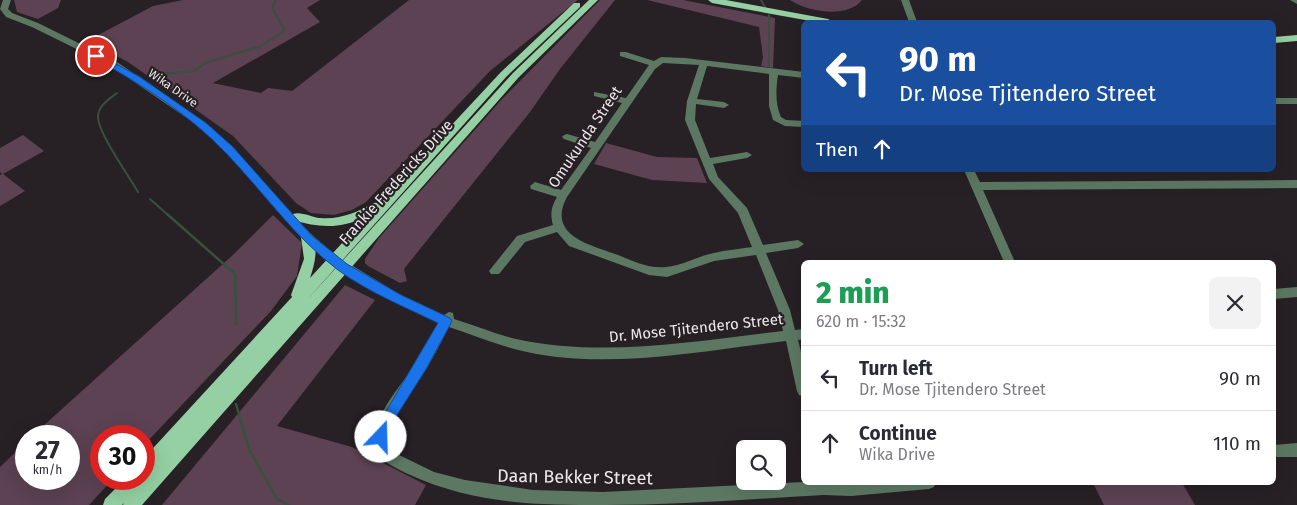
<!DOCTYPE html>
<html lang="en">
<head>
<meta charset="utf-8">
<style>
	body { margin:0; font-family:"Fira Sans",sans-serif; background:#f2f2f3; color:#2b2b33; height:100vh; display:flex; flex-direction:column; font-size:19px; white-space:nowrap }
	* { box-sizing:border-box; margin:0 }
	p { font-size:16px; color:#7c7c81 }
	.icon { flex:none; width:28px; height:28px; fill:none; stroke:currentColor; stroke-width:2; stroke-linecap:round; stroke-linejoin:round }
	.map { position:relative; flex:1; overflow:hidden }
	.drawer { position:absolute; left:801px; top:260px; width:475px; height:225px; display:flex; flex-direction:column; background:#fff; border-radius:8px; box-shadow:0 5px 20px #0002 }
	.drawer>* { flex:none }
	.banner { position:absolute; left:801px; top:20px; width:475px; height:152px; border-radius:8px; box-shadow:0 5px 20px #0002; background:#1a4fa0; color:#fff; overflow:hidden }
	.fabs { position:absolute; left:736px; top:440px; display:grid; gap:10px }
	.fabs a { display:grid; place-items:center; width:50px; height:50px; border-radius:8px; background:#fff; box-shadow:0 5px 20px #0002; font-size:25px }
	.speed { position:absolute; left:15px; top:425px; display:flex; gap:10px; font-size:25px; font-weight:700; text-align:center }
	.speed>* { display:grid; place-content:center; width:65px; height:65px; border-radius:50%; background:#fff; box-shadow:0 5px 20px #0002; line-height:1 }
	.speed small { font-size:12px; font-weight:400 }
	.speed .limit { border:8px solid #d22; background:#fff; color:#111 }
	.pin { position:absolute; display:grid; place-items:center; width:42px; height:42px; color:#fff; margin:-21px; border:2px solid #fff; border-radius:50%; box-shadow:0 1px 5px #0007 }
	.me { position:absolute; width:55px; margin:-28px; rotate:21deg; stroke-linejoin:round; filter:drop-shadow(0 0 4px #0008) }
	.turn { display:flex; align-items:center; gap:18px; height:105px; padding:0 15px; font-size:22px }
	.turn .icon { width:65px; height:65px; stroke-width:2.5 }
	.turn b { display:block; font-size:35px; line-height:42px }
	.then { display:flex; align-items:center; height:48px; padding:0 15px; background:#0003; gap:10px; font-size:19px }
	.round { display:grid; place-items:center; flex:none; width:52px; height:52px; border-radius:8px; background:#f2f2f3 }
	.headline { display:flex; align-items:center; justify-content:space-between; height:85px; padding:0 15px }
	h1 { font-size:30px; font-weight:800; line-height:38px; color:#1e9e55 }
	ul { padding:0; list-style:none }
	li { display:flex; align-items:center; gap:15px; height:65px; padding:0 15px; border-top:1px solid #e1e1e2 }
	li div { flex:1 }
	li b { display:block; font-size:19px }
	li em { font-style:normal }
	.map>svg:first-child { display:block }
	.green { fill:#5c4252 }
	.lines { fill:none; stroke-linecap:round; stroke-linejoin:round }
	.stream-far1 { stroke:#38503e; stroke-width:2 }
	.stream { stroke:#38503e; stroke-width:2.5 }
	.minor { fill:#5c7863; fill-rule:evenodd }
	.major { fill:#94d0a3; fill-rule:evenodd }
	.route { fill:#1a73e8; stroke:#114b97 }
	.labels { text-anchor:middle; stroke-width:4.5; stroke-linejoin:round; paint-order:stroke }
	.far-street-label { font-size:12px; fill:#ece7ea; stroke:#272024 }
	.street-label { font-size:15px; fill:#ece7ea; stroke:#272024 }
	.near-street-label { font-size:18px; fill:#ece7ea; stroke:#272024 }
</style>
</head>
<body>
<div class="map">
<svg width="1297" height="505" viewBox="0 0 1297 505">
	<rect width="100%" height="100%" fill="#272024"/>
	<g class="green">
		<path d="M14,0H61L58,8L38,19L17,12Z"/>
		<path d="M183,0H320L307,8L320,22L213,83L261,93L268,88L292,91L409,0H578L490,71L366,202L352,210L334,215L311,213L296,203L233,136L128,62L87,41L153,6Z"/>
		<path d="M600,0H615L560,69L530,112L404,269L407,281L400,283L368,266L365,263V259L379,238L503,98Z"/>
		<path d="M647,0H683L775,18L773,68L761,66L763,57L759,27Z"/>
		<path d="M790,0H862C847,19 808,12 790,0Z"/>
		<path d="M23,135L44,151L3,174L25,191L0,206V175L2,174L0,172V148Z"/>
		<path d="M606,143L657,157L697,158L707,183L652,180L594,164Z"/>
		<path d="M273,215L302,243L297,276L271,311L144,445V436H101V479H113L89,505H0V467L26,442V479H69V436H32L235,253Z"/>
		<path d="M345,285L375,300L277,426L352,447L426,485L415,505H162Z"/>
		<path d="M1093,483H1182L1195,505H1104Z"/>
	</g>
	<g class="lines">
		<g class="stream-far1">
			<path d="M761,0L766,9"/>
			<path d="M769,15V66"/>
			<path d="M161,74L194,71L207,62L259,47L283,32L284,29L272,8L276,0"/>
			<path d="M117,93C109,99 98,106 98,117C98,133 129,176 138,192"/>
			<path d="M150,199L168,215"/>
		</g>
		<g class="stream">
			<path d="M167,214L235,274L236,324"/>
			<path d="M236,404L249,449L277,499L289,505"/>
		</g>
		<g class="minor">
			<path d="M3,0H11L8,9L12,13L38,23L117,62L206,123L232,148L311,234L338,257L401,295L444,315L449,312L453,313L454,319C474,325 495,334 516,339C605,358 694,341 783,331L778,310L756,255L714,261L667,277L649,275L569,246L557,232L525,242L499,274H491L489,271L517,236L553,225C550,214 551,207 557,197L531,189L530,186L535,182L561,190L591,148L564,139L562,137L564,135L567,134L595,142L622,103L594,96V92L626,98L649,65L620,56V52H626L654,61L661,57L685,58L804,72V78L778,75C776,88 775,104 781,117L786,120L804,121V127L785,126L773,120L769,106V74L707,66L697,99L724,102L729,105L724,108L696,104L695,120L710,158L747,152L752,155L747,158L713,164L718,177L747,208L763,245L798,240L804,244L798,248L766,253L790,310L795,330L804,329V339L798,340L804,364V397L799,395L797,391L786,341C700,351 599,372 514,349C492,343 471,334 449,327C441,342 434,357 425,371C412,392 384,419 389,446L399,455L434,472L465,480L533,490L603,492L804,482H936L934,487L929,489L851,496L824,495C751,499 678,505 605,505C535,505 473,504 408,474C394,467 376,460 374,442C372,417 403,383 416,363C424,350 431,336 439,323L393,301L330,263L303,240L226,152L200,127L111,66L32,27L6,17L0,9ZM663,63L699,65L687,101L685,120L709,179L738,213L752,247C740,249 726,250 714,253C698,256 682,266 666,267C649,269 633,261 618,255C591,245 546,236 567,197L655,69Z"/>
			<path d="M901,0H909L917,22H909Z"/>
			<path d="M1290,0H1297V4Z"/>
			<rect x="1274" y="98" width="23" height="6"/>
			<path d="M964,170H974L980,182L1297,180V188L983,190L1015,262H1004Z"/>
			<path d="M1297,287V297L1274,299V289Z"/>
			<path d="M1297,443V457H1274V445Z"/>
		</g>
		<g class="major">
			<path d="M589,0H598L519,77L142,505H123L124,503L122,505H103L105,499L125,479H143L142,481L147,475L144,476V458L292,297L291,295L304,259L301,237L303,234H311C319,248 315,263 310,278L366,217C341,229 319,228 293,220L291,217L293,214C301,211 311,217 320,218C340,220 357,212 374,203L380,202L501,72L574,3H580V7L507,76L305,302L513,73Z"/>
			<path d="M708,0H726L828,19L833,22H816L712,3Z"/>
			<path d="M1297,35V41L1274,43V37Z"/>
		</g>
	</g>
	<path class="route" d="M96,53L140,77L206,123L233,147L311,235L347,264L401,295L450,318L452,321L450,325L426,369L397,415L386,441L381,443L376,441L374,437L378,425L438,323C405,307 368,292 338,270C294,237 263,191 225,152C188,113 140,84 93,57V54Z"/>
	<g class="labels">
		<g class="far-street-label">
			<text transform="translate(173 88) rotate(35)" y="4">Wika Drive</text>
		</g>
		<g class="street-label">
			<text transform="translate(585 137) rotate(-56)" y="5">Omukunda Street</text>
			<text transform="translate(396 182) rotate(-48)" y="5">Frankie Fredericks Drive</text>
			<text transform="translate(696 328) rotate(-6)" y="5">Dr. Mose Tjitendero Street</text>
		</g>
		<g class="near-street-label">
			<text transform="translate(575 477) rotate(1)" y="6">Daan Bekker Street</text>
		</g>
	</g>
</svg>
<div class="fabs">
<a><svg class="icon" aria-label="search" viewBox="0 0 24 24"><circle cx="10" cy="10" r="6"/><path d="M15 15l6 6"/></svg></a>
</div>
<div class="speed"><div>27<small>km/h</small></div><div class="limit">30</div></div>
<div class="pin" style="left:96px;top:56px;background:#d93025"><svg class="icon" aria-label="arrive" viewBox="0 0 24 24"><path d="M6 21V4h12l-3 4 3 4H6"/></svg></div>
<svg class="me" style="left:381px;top:437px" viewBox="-20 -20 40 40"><circle r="19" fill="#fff"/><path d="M0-13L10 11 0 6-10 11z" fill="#1a73e8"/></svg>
<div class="banner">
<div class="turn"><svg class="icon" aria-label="left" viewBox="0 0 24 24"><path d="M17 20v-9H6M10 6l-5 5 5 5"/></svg><div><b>90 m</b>Dr. Mose Tjitendero Street</div></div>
<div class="then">Then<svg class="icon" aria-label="ahead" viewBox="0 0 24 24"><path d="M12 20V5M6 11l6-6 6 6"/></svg></div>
</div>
<section class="drawer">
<div class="headline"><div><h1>2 min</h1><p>620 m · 15:32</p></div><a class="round"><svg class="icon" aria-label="close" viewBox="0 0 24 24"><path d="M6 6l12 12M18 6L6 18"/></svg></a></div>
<ul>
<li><svg class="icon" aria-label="left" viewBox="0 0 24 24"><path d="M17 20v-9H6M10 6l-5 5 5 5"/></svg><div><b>Turn left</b><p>Dr. Mose Tjitendero Street</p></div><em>90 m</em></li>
<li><svg class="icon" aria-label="ahead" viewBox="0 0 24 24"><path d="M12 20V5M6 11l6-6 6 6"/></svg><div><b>Continue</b><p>Wika Drive</p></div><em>110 m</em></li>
</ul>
</section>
</div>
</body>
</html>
